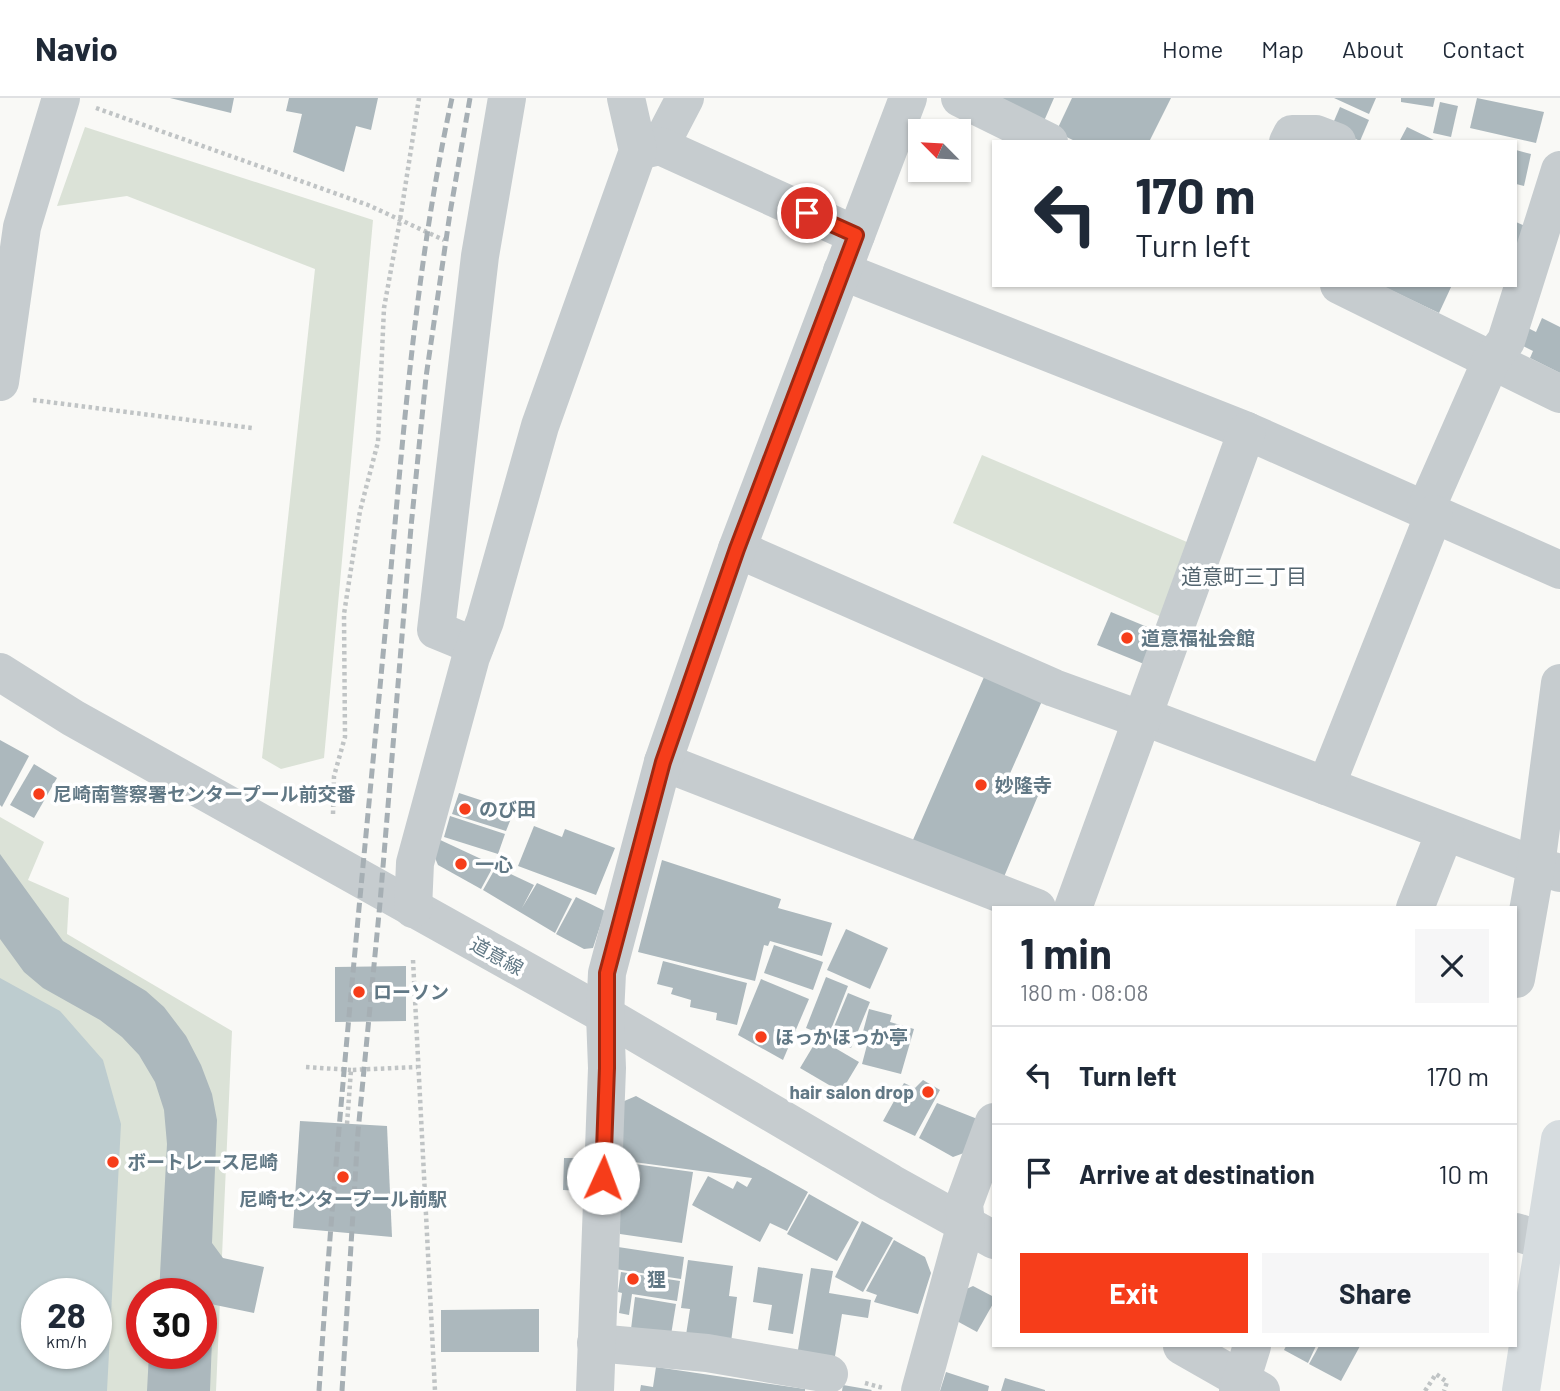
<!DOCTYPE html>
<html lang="en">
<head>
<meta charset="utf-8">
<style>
	body { margin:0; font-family:Barlow,"Noto Sans JP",sans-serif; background:#f6f6f7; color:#1f2937; height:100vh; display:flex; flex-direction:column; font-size:26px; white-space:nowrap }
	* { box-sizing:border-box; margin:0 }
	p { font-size:23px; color:#747a83 }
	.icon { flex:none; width:38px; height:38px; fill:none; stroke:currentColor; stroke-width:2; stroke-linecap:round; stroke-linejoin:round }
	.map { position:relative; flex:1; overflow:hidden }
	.side { position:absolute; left:992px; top:808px; width:525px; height:441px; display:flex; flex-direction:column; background:#fff; border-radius:0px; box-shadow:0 2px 5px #0004 }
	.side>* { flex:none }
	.guide { position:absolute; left:992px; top:42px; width:525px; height:147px; border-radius:0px; box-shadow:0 2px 5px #0004; background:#fff; color:#1f2937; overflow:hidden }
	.needle { width:46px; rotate:294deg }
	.controls { position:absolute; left:908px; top:21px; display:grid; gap:14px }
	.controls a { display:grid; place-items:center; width:63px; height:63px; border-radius:0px; background:#fff; box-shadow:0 2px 5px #0004; font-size:35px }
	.speed { position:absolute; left:21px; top:1180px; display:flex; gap:14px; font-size:35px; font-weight:700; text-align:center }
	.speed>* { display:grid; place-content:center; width:91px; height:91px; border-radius:50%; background:#fff; box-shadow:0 2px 5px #0004; line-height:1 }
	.speed small { font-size:18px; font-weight:400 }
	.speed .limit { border:10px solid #d22; background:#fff; color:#111 }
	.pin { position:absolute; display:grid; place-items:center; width:60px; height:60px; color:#fff; margin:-30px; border:4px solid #fff; border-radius:50%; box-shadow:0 2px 7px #0007 }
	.me { position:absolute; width:77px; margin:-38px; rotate:2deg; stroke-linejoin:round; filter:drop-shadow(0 0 5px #0008) }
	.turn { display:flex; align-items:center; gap:24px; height:147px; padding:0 28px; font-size:32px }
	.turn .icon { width:91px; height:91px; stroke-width:2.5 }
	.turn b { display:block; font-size:49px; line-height:60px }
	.round { display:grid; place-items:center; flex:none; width:74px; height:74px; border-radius:0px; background:#f6f6f7 }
	.head { display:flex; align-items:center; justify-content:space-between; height:119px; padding:0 28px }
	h1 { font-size:42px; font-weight:700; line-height:52px }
	.cta { display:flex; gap:14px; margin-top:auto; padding:14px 28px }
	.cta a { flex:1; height:80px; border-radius:0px; background:#f63d1a; color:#fff; font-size:28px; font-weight:700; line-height:80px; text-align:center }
	.cta a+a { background:#f6f6f7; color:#1f2937 }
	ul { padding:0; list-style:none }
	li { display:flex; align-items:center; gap:21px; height:98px; padding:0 28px; border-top:2px solid #e0e1e3 }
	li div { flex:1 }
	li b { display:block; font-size:26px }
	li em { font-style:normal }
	header { display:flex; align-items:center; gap:42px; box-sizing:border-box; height:98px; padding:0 35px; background:#fff; border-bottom:2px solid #e0e1e3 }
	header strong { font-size:33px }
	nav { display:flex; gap:38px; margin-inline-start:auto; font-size:24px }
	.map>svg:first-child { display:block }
	.green { fill:#dbe2d7; fill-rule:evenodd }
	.water { fill:#bdcccf; fill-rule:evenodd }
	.building { fill:#acb8bd }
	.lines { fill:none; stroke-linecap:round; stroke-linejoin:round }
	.path { stroke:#c0c4c5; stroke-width:4.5; stroke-dasharray:3.5 3.5; stroke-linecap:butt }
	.minor { stroke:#c6cccf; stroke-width:38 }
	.highway { stroke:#d6dcdf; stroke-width:38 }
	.rail { stroke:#a6afb4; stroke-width:5; stroke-dasharray:10 5; stroke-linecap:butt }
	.route-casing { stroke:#a02811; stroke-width:18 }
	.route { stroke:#f63d1a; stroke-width:12 }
	.poi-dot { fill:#f63d1a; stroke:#fff; stroke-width:2.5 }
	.labels { text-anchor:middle; stroke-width:7; stroke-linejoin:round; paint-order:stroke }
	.poi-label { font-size:19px; font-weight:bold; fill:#617885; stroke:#fff; text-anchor:start }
	.street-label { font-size:19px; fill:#617885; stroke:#fff }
	.neighbourhood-label { font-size:21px; fill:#54656f; stroke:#fff }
</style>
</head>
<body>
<header>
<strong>Navio</strong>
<nav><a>Home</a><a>Map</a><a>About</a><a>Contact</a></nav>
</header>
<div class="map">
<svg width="1560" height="1293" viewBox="0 0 1560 1293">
	<rect width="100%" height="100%" fill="#f9f9f6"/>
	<g class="green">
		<path d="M85,29L373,122L324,660L281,671L262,660L315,171L127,98L57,108Z"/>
		<path d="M982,357L1194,447L1168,522L953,425Z"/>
		<path d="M0,719L44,744L28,782L69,800L67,836L232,933L216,1293H0ZM37,1195H96V1255H37ZM142,1195H201V1255H142Z"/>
	</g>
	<path class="water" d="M0,880L60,913L103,962L121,1026L107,1293H0ZM37,1195H96V1255H37Z"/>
	<g class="building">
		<path d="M170,0H234L231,15Z"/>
		<path d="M289,0H378L371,32L356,28L344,74L293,54L302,16L286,13Z"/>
		<path d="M993,0H1054L1044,23Z"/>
		<path d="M1072,0H1171L1149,44H1077L1056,34Z"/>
		<path d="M1334,0H1376L1369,16Z"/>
		<path d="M1401,0H1435L1433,9L1401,4Z"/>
		<path d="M1477,0L1544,14L1536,45L1470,30Z"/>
		<path d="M1440,4L1458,8L1451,39L1433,35Z"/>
		<path d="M1340,9L1369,22L1360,43L1331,30Z"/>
		<path d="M1407,29L1438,44H1399Z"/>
		<path d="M1516,52L1531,56L1524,88L1516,86Z"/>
		<path d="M1516,124L1525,128L1516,157Z"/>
		<path d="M1380,187H1452L1439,215Z"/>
		<path d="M1542,220L1560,229V275L1530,260L1533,253L1517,245L1526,229L1536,234Z"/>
		<path d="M1111,514L1157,533L1144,566L1097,547Z"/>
		<path d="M984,579L1042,603L1008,680L1040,693L1001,786L909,751Z"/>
		<path d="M0,642L29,658L2,709L0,707Z"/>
		<path d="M34,666L57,680L34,720L10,707Z"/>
		<path d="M459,695L514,713L506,733L452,716Z"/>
		<path d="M450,718L505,736L498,756L444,739Z"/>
		<path d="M534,728L562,739L565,731L615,750L596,797L518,768Z"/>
		<path d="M436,740L494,767L481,791L438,767L432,753Z"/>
		<path d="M0,756L63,843L146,893L164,909L186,938L201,967L212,996L217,1022L212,1145L223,1160L264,1169L254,1215L201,1204V1195H159L167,1046L164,1012L155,984L139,957L122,939L100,922L43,890L24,874L0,841Z"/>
		<path d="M662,762L781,801L778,810L832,825L822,858L770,843L768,848L764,847L755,883L638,854Z"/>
		<path d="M496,769L534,787L522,810L537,785L572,801L555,835L483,792Z"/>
		<path d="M576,799L605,813L593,850L584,851L556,836Z"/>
		<path d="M846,831L888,850L870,891L827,872Z"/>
		<path d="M774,847L823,864L813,892L764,875Z"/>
		<path d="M663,863L747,885L737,927L716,922L717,915L690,909L691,902L671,896L673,890L657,886Z"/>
		<path d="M406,868V923L335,924V869Z"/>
		<path d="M826,879L848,888L828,939L806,930Z"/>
		<path d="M761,881L809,901L783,962L738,937Z"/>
		<path d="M848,895L870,904L851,950L829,941Z"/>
		<path d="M869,911L892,917L890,924L914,931L901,976L862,966L867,947L860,945Z"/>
		<path d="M818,940L859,964L841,994L800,970Z"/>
		<path d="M923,982L940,992L915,1038L883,1023L904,985L915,990Z"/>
		<path d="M636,998L808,1094L787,1133L770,1125L760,1144L692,1107L708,1078L733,1091L737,1083L747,1089L752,1080L619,1062L622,1004Z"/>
		<path d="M937,1005L985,1024L972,1052L953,1059L919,1040Z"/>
		<path d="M300,1023L387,1028L392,1139L293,1130Z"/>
		<path d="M564,1060H583L582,1093L563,1092Z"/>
		<path d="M620,1064L693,1074L682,1145L620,1136Z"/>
		<path d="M809,1096L859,1124L837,1163L787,1136Z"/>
		<path d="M862,1123L893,1140L863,1194L835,1179Z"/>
		<path d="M894,1142L925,1159L931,1175L918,1216L874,1204L877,1197L866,1193Z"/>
		<path d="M618,1149L684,1159L681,1181L615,1171Z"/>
		<path d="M688,1162L733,1168L729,1198L737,1199L731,1244L686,1237L690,1211L681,1210Z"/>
		<path d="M758,1169L803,1176L793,1236L768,1232L772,1207L753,1204Z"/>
		<path d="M811,1170L833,1173L829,1195L871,1202L868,1220L842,1216L834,1264L797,1258Z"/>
		<path d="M621,1174L680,1183L677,1203L632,1196L629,1217L619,1215L622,1195L618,1194Z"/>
		<path d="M973,1188L994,1199V1204L977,1234L955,1222L962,1193Z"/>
		<path d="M635,1199L676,1206L671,1237L631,1231Z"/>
		<path d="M539,1211V1254H441V1212Z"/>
		<path d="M201,1241L212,1242L210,1293H147L149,1255H201Z"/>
		<path d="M1286,1248H1316L1308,1265L1284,1252Z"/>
		<path d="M1319,1248H1360L1341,1283L1309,1266Z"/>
		<path d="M656,1269L805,1291V1293H640L641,1287L653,1289Z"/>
		<path d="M946,1274L989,1288L988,1293H940Z"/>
		<path d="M1005,1280L1045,1292V1293H1001Z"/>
		<path d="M843,1287L872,1292L871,1293H842Z"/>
	</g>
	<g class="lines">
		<g class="path">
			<path d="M96,10L368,107L444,142"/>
			<path d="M33,302L252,330"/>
			<path d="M333,716L334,678L345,639L344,516L360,413L378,344L384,210L400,122L419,0"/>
			<path d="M413,862L435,1293"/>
			<path d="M306,969L351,972"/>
			<path d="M347,1026L351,972L417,969"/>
			<path d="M865,1285L883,1290"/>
			<path d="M1425,1293L1436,1276L1447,1284L1444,1293"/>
		</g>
		<g class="minor">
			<path d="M960,0L1049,44"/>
			<path d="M1288,44L1292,36H1316L1337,44"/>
			<path d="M660,48L685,0"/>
			<path d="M638,53L660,48L856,137"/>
			<path d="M842,173L1247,333L1560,472"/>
			<path d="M1339,187L1560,296"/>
			<path d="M0,284L22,129L61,0"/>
			<path d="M1425,413L1491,263L1506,243L1560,72"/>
			<path d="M737,451L1054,590L1134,619L1158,624L1536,768L1560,775"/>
			<path d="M475,548L436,532L480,158L507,0"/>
			<path d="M0,574L73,620L605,917L891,1085L994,1142"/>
			<path d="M663,664L1037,810"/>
			<path d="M1326,688L1434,416"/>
			<path d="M1073,810L1247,333"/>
			<path d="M1415,810L1445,734"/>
			<path d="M413,811L415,765L471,559L485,523L540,328L638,53L626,0"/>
			<path d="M1516,881L1536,768L1560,585"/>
			<path d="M1516,1134L1544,1143"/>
			<path d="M596,1245L707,1255L829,1276"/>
			<path d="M1182,1248L1261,1293"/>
			<path d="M595,1293L607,970L605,917L607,875L663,664L737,451L908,0"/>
			<path d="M920,1293L966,1126L964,1106L994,1024"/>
			<path d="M1238,1293L1252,1248"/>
		</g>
		<path class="highway" d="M1521,1293L1560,1041"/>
		<g class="rail">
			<path d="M319,1293C335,1047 360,803 383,557C401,371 412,183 452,0"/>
			<path d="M342,1293L358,1034L380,805L411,429L426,279L450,115L470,0"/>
		</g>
	</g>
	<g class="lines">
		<g class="route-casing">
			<path id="route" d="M603,1080L607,970V875L663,664L737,451L856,137L807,115"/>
		</g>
		<use href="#route" class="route"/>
	</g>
	<g class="poi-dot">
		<circle cx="1127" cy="540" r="7"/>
		<circle cx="981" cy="687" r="7"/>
		<circle cx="39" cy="696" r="7"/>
		<circle cx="465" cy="711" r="7"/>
		<circle cx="461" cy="766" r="7"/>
		<circle cx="359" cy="894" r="7"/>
		<circle cx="761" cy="939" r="7"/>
		<circle cx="928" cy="994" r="7"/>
		<circle cx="113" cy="1064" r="7"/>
		<circle cx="343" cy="1079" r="7"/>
		<circle cx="633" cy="1181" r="7"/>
	</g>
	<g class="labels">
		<g class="poi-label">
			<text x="1141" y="547">道意福祉会館</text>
			<text x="995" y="694">妙隆寺</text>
			<text x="53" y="703">尼崎南警察署センタープール前交番</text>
			<text x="479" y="718">のび田</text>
			<text x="475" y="773">一心</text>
			<text x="373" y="901">ローソン</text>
			<text x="775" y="946">ほっかほっか亭</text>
			<text x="914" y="1001" text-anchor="end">hair salon drop</text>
			<text x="127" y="1071">ボートレース尼崎</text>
			<text x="343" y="1108" text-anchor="middle">尼崎センタープール前駅</text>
			<text x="647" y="1188">狸</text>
		</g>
		<g class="street-label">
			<text transform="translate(497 858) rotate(29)" y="7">道意線</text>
		</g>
		<g class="neighbourhood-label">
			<text x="1244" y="486">道意町三丁目</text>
		</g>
	</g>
</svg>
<div class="controls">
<a><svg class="needle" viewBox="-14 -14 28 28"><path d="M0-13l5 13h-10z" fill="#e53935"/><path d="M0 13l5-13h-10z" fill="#747a83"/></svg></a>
</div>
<div class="speed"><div>28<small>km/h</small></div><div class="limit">30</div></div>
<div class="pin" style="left:807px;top:115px;background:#d93025"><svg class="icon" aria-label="arrive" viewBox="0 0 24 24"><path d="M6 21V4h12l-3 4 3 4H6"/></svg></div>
<svg class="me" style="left:603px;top:1080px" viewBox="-20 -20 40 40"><circle r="19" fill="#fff"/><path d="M0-13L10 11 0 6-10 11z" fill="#f63d1a"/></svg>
<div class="guide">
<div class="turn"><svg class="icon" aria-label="left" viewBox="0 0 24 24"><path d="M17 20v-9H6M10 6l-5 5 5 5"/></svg><div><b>170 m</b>Turn left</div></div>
</div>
<section class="side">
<div class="head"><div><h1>1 min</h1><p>180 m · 08:08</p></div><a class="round"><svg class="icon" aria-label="close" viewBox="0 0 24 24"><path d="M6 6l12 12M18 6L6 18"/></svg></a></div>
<ul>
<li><svg class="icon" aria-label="left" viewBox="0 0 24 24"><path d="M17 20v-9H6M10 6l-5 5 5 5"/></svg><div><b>Turn left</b></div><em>170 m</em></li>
<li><svg class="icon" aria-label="arrive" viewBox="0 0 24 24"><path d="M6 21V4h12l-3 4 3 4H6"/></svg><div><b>Arrive at destination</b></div><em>10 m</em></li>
</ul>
<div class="cta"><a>Exit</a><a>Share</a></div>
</section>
</div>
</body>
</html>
